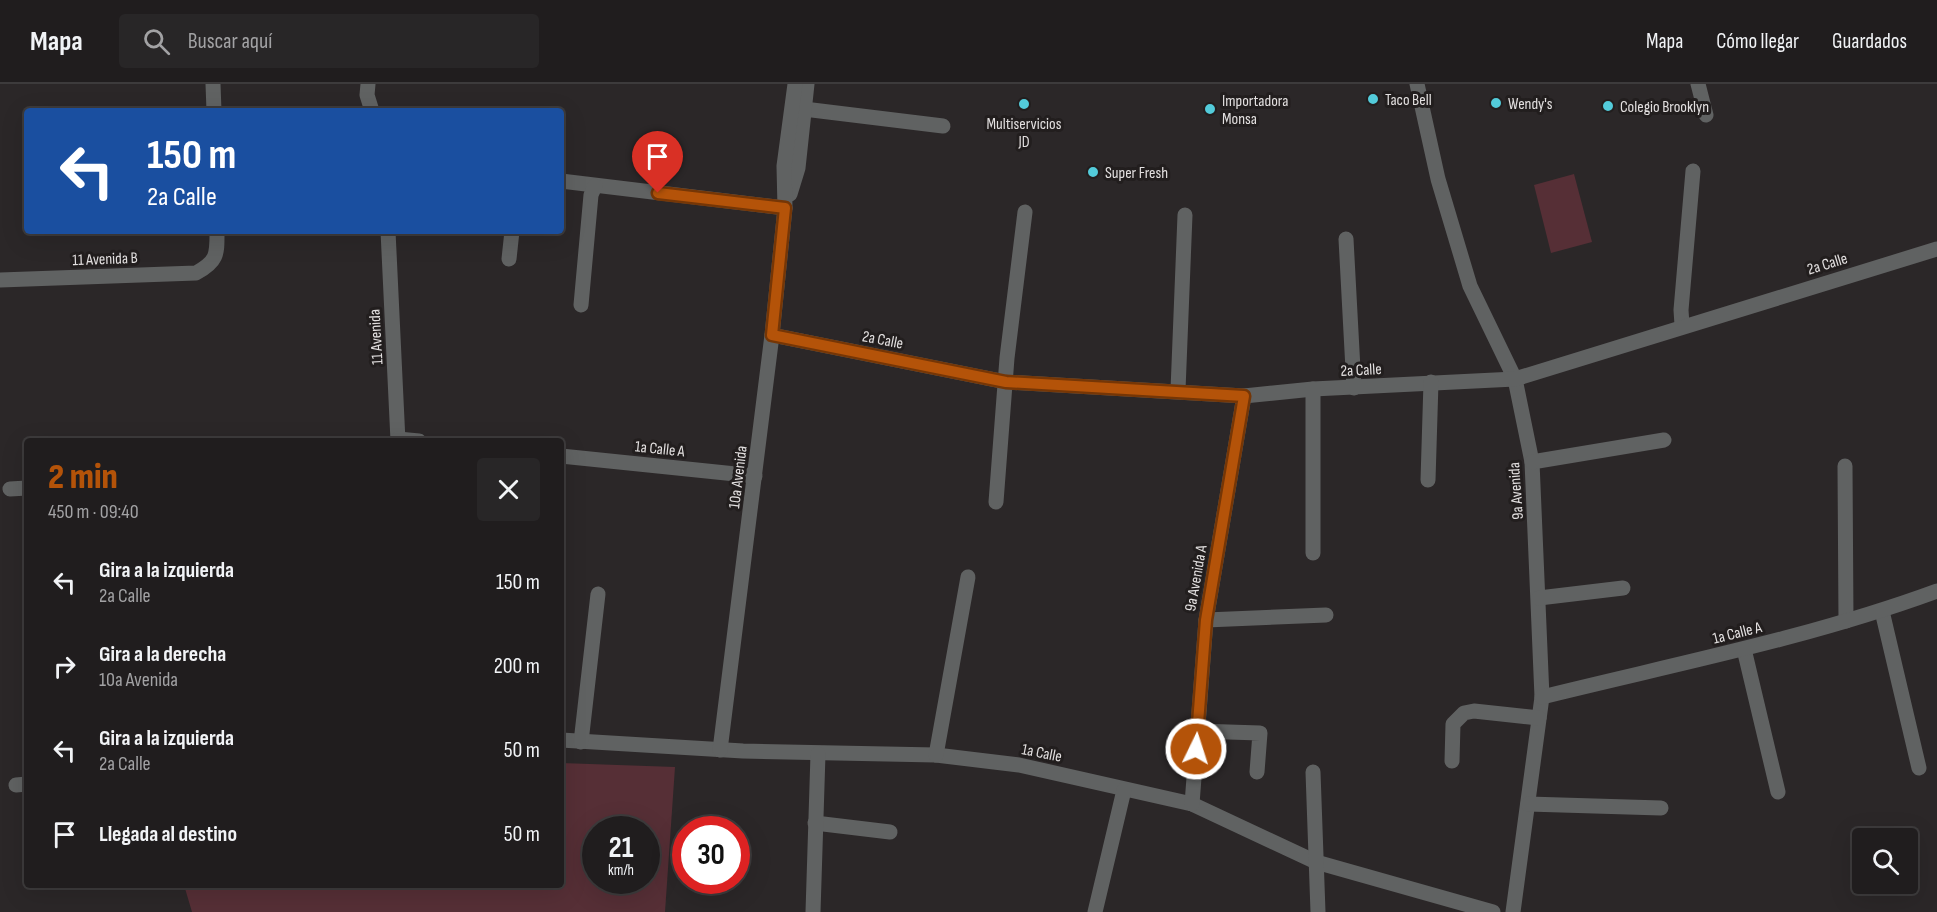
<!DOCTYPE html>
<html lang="es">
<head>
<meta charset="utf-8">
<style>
	body { margin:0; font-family:"Sofia Sans Condensed",sans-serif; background:#282627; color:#f1f3f6; height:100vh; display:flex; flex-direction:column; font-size:22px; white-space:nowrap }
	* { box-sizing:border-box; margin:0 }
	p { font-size:20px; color:#a2a2a4 }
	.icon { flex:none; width:33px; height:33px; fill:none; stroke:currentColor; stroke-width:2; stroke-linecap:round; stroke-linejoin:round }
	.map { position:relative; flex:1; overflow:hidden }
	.details { position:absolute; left:24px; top:354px; width:540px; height:450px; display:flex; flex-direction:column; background:#201d1e; border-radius:6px; box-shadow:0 6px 24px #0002,0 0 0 2px #3d3b3c }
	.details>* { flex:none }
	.top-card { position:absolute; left:24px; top:24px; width:540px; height:126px; border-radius:6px; box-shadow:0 6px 24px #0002,0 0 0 2px #3d3b3c; background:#1a4fa0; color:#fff; overflow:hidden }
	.controls { position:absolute; left:1852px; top:744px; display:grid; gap:12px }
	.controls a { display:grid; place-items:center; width:66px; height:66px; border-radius:6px; background:#201d1e; box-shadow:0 6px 24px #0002,0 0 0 2px #3d3b3c; font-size:30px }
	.speed { position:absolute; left:582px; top:732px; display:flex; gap:12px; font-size:30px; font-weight:700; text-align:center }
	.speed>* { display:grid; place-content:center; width:78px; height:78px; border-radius:50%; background:#201d1e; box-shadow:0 6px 24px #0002,0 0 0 2px #3d3b3c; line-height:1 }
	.speed small { font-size:15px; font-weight:400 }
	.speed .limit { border:9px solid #d22; background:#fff; color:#111 }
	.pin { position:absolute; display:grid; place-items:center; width:51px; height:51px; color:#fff; margin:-62px -26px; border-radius:50% 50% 50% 0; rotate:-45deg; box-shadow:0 0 6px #0007 }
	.pin .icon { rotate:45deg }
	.me { position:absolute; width:66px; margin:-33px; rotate:4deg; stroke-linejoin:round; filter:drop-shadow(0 0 4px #0008) }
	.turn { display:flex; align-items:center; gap:21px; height:126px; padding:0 24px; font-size:27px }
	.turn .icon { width:78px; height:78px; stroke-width:2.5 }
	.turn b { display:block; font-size:42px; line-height:51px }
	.round { display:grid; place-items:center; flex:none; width:63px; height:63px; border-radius:6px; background:#282627 }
	.summary { display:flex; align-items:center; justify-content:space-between; height:102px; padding:0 24px }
	h1 { font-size:36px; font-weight:800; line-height:45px; color:#b45309 }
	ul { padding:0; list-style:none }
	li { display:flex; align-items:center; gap:18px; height:84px; padding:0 24px }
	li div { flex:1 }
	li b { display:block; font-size:22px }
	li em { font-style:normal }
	header { display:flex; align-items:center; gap:36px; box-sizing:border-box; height:84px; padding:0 30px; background:#201d1e; border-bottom:2px solid #3d3b3c }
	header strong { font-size:28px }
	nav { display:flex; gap:33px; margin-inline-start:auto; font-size:21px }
	.search { width:420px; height:54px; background:#282627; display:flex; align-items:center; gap:15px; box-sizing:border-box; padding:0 21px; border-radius:6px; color:#a2a2a4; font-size:22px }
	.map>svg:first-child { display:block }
	.green { fill:#562f36; fill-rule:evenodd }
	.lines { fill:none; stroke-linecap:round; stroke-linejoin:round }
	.minor { stroke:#606262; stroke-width:15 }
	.route-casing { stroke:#753606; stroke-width:15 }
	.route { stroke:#b45309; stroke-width:10 }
	.poi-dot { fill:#53cbda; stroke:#221e1e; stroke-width:2 }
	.labels { text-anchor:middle; stroke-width:6; stroke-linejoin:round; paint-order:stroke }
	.poi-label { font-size:16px; fill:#e3e0e0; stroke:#221e1e; text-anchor:start }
	.street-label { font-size:16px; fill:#e3e0e0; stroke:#221e1e }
</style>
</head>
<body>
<header>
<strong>Mapa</strong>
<div class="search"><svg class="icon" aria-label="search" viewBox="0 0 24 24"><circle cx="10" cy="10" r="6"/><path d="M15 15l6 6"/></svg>Buscar aquí</div>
<nav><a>Mapa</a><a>Cómo llegar</a><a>Guardados</a></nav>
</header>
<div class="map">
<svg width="1937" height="828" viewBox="0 0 1937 828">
	<rect width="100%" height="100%" fill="#2b2728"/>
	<g class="green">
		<path d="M1574,90L1592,158L1551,169L1534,101Z"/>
		<path d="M561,679L675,683L665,828H192L184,801H561ZM596,746H646V796H596Z"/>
	</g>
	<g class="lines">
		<g class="minor">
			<path d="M213,0L214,27"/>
			<path d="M368,0L367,11L372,27"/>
			<path d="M1417,0L1438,95L1470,202L1515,295L1532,378L1542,613L1513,828"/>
			<path d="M1698,0L1706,31"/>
			<path d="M804,25L943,42"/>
			<path d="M561,97L785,124"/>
			<path d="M790,110L798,84L807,0"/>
			<path d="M388,147L398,357"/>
			<path d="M1346,155L1354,304"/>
			<path d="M509,175L512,147"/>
			<path d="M0,196L196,189C218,177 217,170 217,147"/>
			<path d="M581,221L591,111L595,102"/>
			<path d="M1682,241L1681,226L1693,87"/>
			<path d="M772,251L1006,298L1244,312L1313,305L1515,295L1937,165"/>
			<path d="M1313,305V469"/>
			<path d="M1178,306L1185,131"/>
			<path d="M398,355L419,357"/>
			<path d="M561,372L755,392"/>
			<path d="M1532,378L1664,356"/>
			<path d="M1845,382L1846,537"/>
			<path d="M1428,396L1431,298"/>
			<path d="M10,405L27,404"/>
			<path d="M996,418L1007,274L1025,128"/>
			<path d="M1539,514L1623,504"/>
			<path d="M1882,527L1919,684"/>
			<path d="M1206,536L1326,531"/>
			<path d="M1744,565L1778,708"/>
			<path d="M1542,613C1675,580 1809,554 1937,507"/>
			<path d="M1197,647L1260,649L1257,688"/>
			<path d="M561,656L743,667L936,671L1019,681L1192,720L1316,778L1493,828"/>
			<path d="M581,658L598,510"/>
			<path d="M720,666L772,251L785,124L784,82L795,0"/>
			<path d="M936,671L968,493"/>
			<path d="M1452,677L1453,640L1464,629L1474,627L1539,634"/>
			<path d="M1313,688L1318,828"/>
			<path d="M16,701L27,700"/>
			<path d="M1192,720L1206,536L1244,312"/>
			<path d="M1528,720L1661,724"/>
			<path d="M815,739L890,748"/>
			<path d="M813,828L818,670"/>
			<path d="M1095,828L1124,706"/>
		</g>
	</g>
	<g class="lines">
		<g class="route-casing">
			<path id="route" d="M658,109L785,124L772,251L1006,298L1244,312L1206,536L1196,665"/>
		</g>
		<use href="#route" class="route"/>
	</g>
	<g class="poi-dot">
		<circle cx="1373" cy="15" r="6"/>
		<circle cx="1496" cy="19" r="6"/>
		<circle cx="1024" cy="20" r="6"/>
		<circle cx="1608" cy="22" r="6"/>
		<circle cx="1210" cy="25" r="6"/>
		<circle cx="1093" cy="88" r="6"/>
	</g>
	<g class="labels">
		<g class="poi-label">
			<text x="1385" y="21">Taco Bell</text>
			<text x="1222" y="22">Importadora<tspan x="1222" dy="18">Monsa</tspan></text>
			<text x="1508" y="25">Wendy's</text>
			<text x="1620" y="28">Colegio Brooklyn</text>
			<text x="1024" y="45" text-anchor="middle">Multiservicios<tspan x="1024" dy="18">JD</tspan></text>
			<text x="1105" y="94">Super Fresh</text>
		</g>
		<g class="street-label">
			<text transform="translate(105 174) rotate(-2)" y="6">11 Avenida B</text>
			<text transform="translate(1827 179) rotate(-17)" y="6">2a Calle</text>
			<text transform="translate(375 253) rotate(-93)" y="6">11 Avenida</text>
			<text transform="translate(883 255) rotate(11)" y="6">2a Calle</text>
			<text transform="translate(1361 285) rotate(-3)" y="6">2a Calle</text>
			<text transform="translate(660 364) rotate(6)" y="6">1a Calle A</text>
			<text transform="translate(737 393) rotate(-83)" y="6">10a Avenida</text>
			<text transform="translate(1515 407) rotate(-94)" y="6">9a Avenida</text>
			<text transform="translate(1195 494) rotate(-80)" y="6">9a Avenida A</text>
			<text transform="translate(1737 548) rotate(-14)" y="6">1a Calle A</text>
			<text transform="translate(1042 668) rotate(11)" y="6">1a Calle</text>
		</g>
	</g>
</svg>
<div class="controls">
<a><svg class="icon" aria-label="search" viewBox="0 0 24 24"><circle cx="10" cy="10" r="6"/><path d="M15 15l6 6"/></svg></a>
</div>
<div class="speed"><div>21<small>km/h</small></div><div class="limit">30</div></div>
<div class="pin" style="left:658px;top:109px;background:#d93025"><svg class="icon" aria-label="arrive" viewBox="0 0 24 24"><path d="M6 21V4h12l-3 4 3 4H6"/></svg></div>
<svg class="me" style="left:1196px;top:665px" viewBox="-20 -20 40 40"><circle r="17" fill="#b45309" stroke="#fff" stroke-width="3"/><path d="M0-11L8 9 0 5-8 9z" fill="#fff"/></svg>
<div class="top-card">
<div class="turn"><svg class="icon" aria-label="left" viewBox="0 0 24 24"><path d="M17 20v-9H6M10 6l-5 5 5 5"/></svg><div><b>150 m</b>2a Calle</div></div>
</div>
<section class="details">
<div class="summary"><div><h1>2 min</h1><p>450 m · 09:40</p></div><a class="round"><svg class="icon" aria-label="close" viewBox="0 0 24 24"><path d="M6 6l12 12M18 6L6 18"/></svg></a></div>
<ul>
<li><svg class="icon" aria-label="left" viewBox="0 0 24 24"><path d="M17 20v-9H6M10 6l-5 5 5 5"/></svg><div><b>Gira a la izquierda</b><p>2a Calle</p></div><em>150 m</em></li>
<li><svg class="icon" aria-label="right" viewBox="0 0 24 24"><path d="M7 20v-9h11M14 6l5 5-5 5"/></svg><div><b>Gira a la derecha</b><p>10a Avenida</p></div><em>200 m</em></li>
<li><svg class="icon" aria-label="left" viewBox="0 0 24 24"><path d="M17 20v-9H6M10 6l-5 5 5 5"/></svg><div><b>Gira a la izquierda</b><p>2a Calle</p></div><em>50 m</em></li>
<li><svg class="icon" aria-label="arrive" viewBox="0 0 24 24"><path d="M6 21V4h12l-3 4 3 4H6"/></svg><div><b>Llegada al destino</b></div><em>50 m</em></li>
</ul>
</section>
</div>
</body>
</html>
